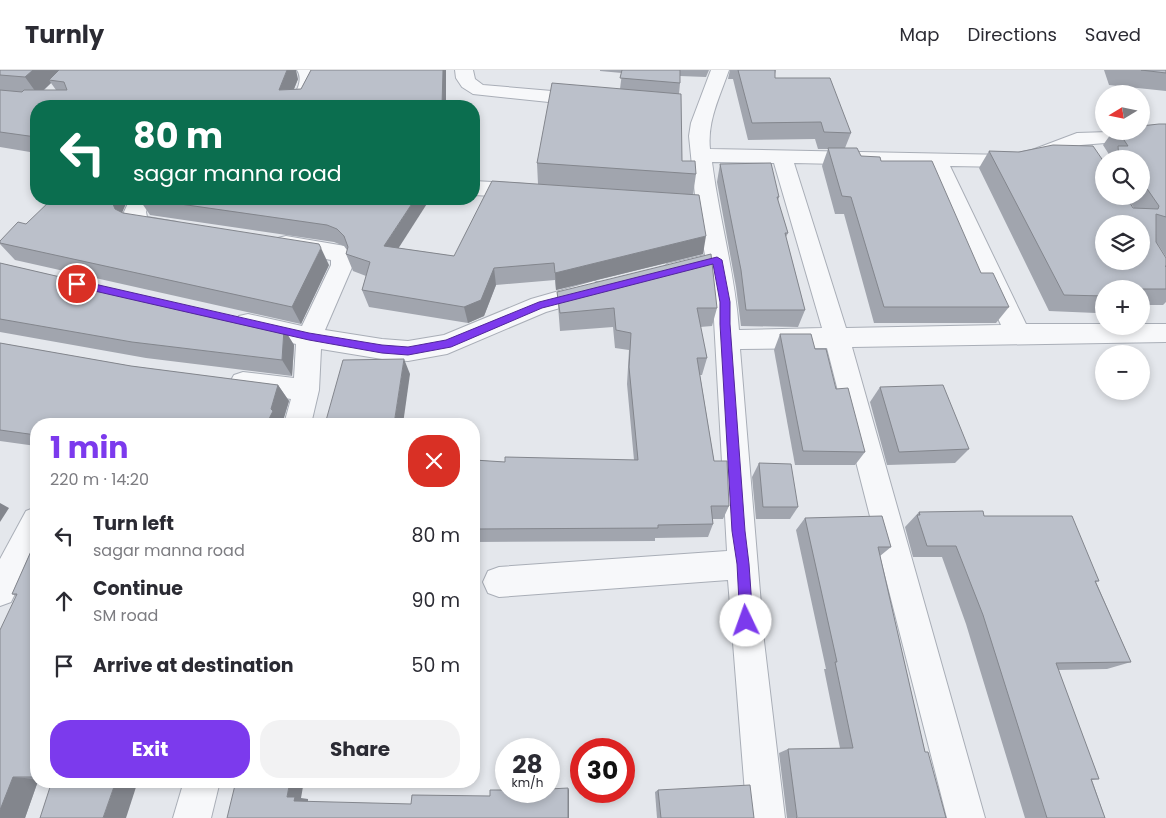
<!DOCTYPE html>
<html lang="en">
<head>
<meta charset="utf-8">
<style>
	body { margin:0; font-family:Poppins,sans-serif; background:#f2f2f3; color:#2b2b33; height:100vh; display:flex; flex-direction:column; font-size:19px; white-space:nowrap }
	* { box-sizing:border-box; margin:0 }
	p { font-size:16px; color:#7c7c81 }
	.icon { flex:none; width:28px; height:28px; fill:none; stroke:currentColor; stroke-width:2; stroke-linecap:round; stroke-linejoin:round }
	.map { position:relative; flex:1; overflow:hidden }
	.side { position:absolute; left:30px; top:348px; width:450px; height:370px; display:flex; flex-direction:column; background:#fff; border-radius:20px; box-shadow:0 2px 8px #0003 }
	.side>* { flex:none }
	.guide { position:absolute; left:30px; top:30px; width:450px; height:105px; border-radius:20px; box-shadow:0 2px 8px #0003; background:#0b6e4f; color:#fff; overflow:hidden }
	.needle { width:32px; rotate:260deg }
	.fabs { position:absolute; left:1095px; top:15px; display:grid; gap:10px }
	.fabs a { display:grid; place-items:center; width:55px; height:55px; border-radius:50%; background:#fff; box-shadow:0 2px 8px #0003; font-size:25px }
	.speed { position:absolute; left:495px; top:668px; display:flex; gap:10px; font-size:25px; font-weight:700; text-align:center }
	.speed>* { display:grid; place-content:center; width:65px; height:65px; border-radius:50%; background:#fff; box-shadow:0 2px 8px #0003; line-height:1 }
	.speed small { font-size:12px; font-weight:400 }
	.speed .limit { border:8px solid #d22; background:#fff; color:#111 }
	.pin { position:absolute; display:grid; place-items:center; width:42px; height:42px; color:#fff; margin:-21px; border:2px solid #fff; border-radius:50%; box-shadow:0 1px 5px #0007 }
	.me { position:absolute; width:55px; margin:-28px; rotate:357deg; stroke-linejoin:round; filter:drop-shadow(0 0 4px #0008) }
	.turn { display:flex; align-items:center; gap:18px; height:105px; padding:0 20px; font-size:22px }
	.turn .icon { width:65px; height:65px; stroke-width:2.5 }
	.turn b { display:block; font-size:35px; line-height:42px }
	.round { display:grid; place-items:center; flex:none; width:52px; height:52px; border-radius:20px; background:#f2f2f3 }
	.headline { display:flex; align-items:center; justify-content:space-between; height:85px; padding:0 20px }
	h1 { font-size:30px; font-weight:700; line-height:38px; color:#7c3aed }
	.action { display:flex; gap:10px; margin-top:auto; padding:10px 20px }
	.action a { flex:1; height:58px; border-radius:20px; background:#7c3aed; color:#fff; font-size:20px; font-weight:700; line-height:58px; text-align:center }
	.action a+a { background:#f2f2f3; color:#2b2b33 }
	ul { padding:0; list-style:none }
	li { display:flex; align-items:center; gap:15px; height:65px; padding:0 20px }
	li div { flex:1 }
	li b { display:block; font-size:19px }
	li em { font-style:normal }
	header { display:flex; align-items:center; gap:30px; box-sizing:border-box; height:70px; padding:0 25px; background:#fff; border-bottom:1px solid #e1e1e2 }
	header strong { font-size:24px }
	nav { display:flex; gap:28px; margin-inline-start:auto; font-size:18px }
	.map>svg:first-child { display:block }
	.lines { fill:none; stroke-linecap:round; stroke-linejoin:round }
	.minor-casing { stroke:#a9aeb7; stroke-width:2 }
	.minor { fill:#f7f8fa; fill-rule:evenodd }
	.wall { fill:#a1a5ae; fill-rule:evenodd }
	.shaded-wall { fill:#83868d }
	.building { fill:#bbc0ca; stroke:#83868d; fill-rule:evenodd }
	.route { fill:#7c3aed; stroke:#51269a }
</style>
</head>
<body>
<header>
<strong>Turnly</strong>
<nav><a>Map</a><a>Directions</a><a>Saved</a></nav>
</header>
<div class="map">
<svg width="1166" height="748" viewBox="0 0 1166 748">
	<rect width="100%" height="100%" fill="#e4e7ec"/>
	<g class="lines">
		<g class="minor-casing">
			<g id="minor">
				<path d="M297,0H316C323,13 313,25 306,36H288C293,26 305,12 297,0Z"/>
				<path d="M455,0H473L475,9L483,15L587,24L594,26L596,30L594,34L587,36L473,24L462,17L456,8Z"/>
				<path d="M711,0H729C720,26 707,51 710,79L1008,85L1032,80L1077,63L1141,61V58L1166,56V68L1081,75L1044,90L1008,97L950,96L1026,254H1104V256H1141V254H1166V272L852,277L985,748H947L827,278L740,279L764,571L785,748H747L728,510L499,527L488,523L483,512L488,501L499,497L727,481L713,232L708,200L675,208L667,206L663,200L667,194L705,185L696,135L689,66L691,53ZM712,92L774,93L822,258L739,260C735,203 719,148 712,92ZM794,93L929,96L1001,255L846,258Z"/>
				<path d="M474,111L526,114L533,116L537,121L533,126L526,128L474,125Z"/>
				<path d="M130,129H150L146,142L147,147L177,152L180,157L177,162C163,166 143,163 130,156L124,142Z"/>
				<path d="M286,166L345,176L353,188V195L325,260L382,269L408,271L444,265L531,229L594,211L602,214L606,220L602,226L546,242L447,284L408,291L382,289L321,279L319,320L311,354H284L291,329L243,322L234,319L230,312L234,305L243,302L294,308L296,274L239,260L236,253L239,246L248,244L302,256L331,195V190L278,180L275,174L278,168Z"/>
				<path d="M36,437V481L11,532L0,536V489L26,441Z"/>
				<path d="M184,711H220L211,748H173Z"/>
			</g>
		</g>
		<use href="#minor" class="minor"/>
	</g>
	<g class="wall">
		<path d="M0,0L298,9L294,19H301L311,0H446V36H36V83L0,77ZM51,13L56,20H44Z"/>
		<path d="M600,0H709L706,7L680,6V13L679,24L682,91L696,104L693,125L703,184L556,220L555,210L496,215L484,246L468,253L369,237L362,220L366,206L353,201L346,184L347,180L344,176L334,172L150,145L139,129H344L399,178L454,186L538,114L537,93L620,19L622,3L600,1Z"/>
		<path d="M730,0H776L775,4V8L851,63L845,78L861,86L881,91L981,203L1009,237L996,253H874L844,144H835L822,96L828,79H818L815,69L748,70L733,9H728Z"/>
		<path d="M1104,0H1166V21L1109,15Z"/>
		<path d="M1166,54V187L1156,171L1166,188V232L1163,235H1141V219H1104V236L1096,243L1049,241L979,98L989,81L1019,82L1104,126L1134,138L1126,126H1141V89H1108L1110,86L1103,75L1113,61H1141Z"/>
		<path d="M720,94L779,127L778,131L788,163L786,167L805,240L798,257L741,256L736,217L717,112Z"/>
		<path d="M122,143H123L329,195L301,254L15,190L0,174V171L26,154Z"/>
		<path d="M0,193L284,259L294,275L292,306L146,288L0,262Z"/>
		<path d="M557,222L717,238L712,256L700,257L707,288L702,305H700L714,391L729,436L723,449H713V454L708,467L655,468V471L474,472V390L505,392L634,390L627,314L629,280L615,278L613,257L560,261Z"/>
		<path d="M780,264L815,279L836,319L865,382L855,395H795L774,280Z"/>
		<path d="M0,273L131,296L278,315L289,331L282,354H36V376L0,371Z"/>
		<path d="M880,317L969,379L955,393L887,395L870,332Z"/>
		<path d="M759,393L798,437L790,449H756L752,407Z"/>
		<path d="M919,442L984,446L1099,511L1096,512L1131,592L1107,599L1058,600L1099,709L1092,710L1105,748H1025L966,554L942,487H913L905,457Z"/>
		<path d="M805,448L891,477L880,486L925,682L946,748H787L779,683L788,679L840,678L824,599H826L796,460Z"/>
		<path d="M36,470V711H38L25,748H0L16,526L12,524Z"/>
		<path d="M658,720L754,748H657L655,722Z"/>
	</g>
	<g class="shaded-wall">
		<path d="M33,0H65L49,10L51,13L38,25L25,7Z"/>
		<path d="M287,0H296L298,9L287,36L279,20Z"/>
		<path d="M443,0H446V36H442Z"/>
		<path d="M111,129H128L122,143L115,139Z"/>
		<path d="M415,129H430L389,193L384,176Z"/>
		<path d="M706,166L703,184L556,220L555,203Z"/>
		<path d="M321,178L329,195L301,254L292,237Z"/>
		<path d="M494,198L496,215L484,246L468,253L464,237Z"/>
		<path d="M284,259L294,275L292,306L282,290Z"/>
		<path d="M404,289L410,304L403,354H394Z"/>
		<path d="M278,315L289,331L282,354H268L267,353Z"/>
		<path d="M0,433L9,438L0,452Z"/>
		<path d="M13,707L36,709V711H38L25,748H0V740Z"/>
		<path d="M116,711H138L126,748H103Z"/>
		<path d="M290,711H304L301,728L308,729V732L294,731L287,727Z"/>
		<path d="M568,718L569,720V748H568Z"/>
	</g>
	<g class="building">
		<path d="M0,0H33L25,7L0,5Z"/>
		<path d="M59,0H287L279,20L301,19L311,0H443L442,36H36V67L0,62V20L22,22L24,20H67L64,12L49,10Z"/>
		<path d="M622,0H680V13L620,8Z"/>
		<path d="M738,0H775V8H830L851,63L824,62L821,52L752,53Z"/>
		<path d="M1141,0H1166V3Z"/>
		<path d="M552,13L681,24L682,91H695L696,104L537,93Z"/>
		<path d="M1159,54H1166V147L1156,144V172L1166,188V196H1165L1166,197V219H1104V226L1064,225L989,81L1019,82L1053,75L1093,76L1104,92V126H1126L1133,138L1158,139L1159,136L1141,110V89H1119L1118,76H1128L1118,61H1141V56ZM1104,154H1141V191H1104Z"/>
		<path d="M828,78H857L861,86L880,87L881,91H932L981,203H993L1009,237H884L851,127L842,126Z"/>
		<path d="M771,93L779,127H777L788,163H785L805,240H746L741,200L720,94Z"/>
		<path d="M492,111L699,125L706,166L555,203L554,193L494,198L481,230L464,237L362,220L370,192L346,184L348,177L344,166L337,159L327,155L145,129H344L370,134L373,129H415L384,176L454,186Z"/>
		<path d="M52,129H111L115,139L123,143L319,174L321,178L292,237L0,173V171L18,152L26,154Z"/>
		<path d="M711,184L717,238H697L707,288H697L714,391H727L729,436H711L713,454L658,455V458L474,459V390L505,392V387L638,390L629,297L631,263L616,260L614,238L560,243L557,222Z"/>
		<path d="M0,193L284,259L282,290L132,272L0,249Z"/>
		<path d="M780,264H811L815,279H826L836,319L848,318L865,382L803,381Z"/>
		<path d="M0,273L131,296L278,315L271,339L273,341L267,353L252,352L251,354H36V365L0,360Z"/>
		<path d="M404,289L394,354H325L343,290Z"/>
		<path d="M943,315L969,379L899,382L880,317Z"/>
		<path d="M759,393L791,394L798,437H763Z"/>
		<path d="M983,441L984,446H1072L1099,511H1095L1131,592L1056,593L1099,709H1091L1105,748H1047L983,545L956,476H927L917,445H920L919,442Z"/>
		<path d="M882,446L891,477H878L925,682H928L946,748H796L797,747L788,679L853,678L835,592H837L805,448Z"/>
		<path d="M36,470V707H13L0,740V560L17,524H12Z"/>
		<path d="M52,711H116L103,748H40Z"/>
		<path d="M236,711H290L287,727H295L294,731L411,734L412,725L490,726V720H506V721H549V719L568,718V748H227Z"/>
		<path d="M750,715L754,748H661L658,720Z"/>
	</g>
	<path class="route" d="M717,187L722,190L730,232V254L745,461L749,494L753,551L751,556L746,558L742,556L740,551L737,494L732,461L720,254V232L713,194L542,238L451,277L408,285L382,283L309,270L77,217L72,214L77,210L309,263L382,275L408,277L446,270L539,232Z"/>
</svg>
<div class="fabs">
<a><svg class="needle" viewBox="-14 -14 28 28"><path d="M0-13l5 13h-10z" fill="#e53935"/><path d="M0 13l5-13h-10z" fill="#7c7c81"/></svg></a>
<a><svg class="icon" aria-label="search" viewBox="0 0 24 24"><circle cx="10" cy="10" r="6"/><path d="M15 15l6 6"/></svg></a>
<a><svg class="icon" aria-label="layers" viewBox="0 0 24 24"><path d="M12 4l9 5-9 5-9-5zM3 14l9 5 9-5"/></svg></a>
<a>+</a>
<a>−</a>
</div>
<div class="speed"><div>28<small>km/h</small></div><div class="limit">30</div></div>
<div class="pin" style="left:77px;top:214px;background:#d93025"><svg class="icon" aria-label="arrive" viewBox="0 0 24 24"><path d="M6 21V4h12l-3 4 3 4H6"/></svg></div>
<svg class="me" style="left:746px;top:551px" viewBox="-20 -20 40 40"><circle r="19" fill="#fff"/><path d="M0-13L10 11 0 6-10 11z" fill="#7c3aed"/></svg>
<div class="guide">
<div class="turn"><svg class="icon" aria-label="left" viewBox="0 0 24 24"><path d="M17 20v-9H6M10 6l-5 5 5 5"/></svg><div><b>80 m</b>sagar manna road</div></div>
</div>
<section class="side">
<div class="headline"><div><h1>1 min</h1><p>220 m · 14:20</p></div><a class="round" style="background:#d93025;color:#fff"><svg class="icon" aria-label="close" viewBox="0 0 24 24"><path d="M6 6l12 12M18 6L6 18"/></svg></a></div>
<ul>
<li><svg class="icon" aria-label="left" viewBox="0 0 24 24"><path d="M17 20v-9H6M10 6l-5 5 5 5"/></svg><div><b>Turn left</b><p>sagar manna road</p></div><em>80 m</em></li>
<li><svg class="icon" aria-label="ahead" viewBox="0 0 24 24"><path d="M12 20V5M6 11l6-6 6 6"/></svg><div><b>Continue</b><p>SM road</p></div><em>90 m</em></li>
<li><svg class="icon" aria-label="arrive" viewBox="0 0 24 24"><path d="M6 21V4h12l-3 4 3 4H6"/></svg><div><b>Arrive at destination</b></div><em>50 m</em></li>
</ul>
<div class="action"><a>Exit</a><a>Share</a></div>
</section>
</div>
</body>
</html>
